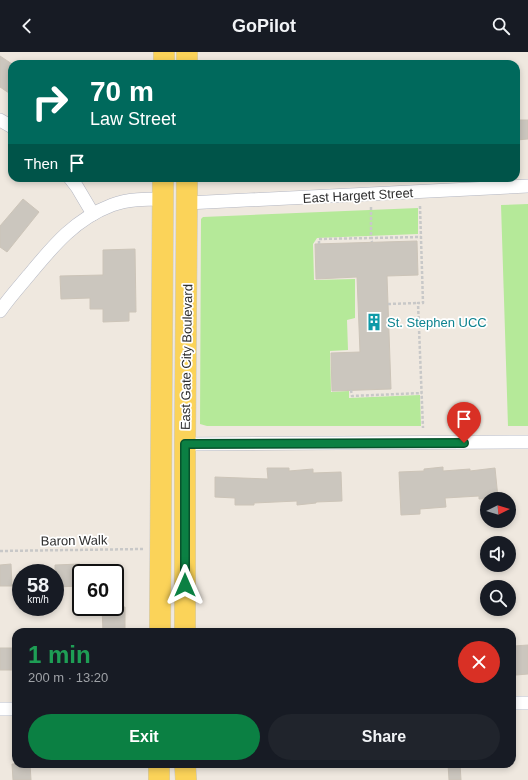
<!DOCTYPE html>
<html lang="en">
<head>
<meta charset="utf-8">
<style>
	body { margin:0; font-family:Arial,sans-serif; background:#20242c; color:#f1f3f6; height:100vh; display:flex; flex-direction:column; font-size:15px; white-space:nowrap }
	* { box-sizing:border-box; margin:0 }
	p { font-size:13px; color:#9ea1a6 }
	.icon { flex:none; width:22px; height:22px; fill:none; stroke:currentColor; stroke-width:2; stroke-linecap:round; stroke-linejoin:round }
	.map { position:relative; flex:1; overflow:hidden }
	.panel { position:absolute; left:12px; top:576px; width:504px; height:140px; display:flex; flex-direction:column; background:#171b24; border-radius:12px; box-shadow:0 2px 6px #0003 }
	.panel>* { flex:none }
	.hud { position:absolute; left:8px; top:8px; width:512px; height:122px; border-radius:12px; box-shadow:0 2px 6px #0003; background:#00695c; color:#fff; overflow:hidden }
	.needle { width:26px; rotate:85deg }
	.controls { position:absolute; left:480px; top:440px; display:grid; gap:8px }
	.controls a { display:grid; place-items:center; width:36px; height:36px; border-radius:50%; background:#171b24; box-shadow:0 2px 6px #0003; font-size:20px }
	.speed { position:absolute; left:12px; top:512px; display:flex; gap:8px; font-size:20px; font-weight:700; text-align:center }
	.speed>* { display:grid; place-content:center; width:52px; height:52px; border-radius:50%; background:#171b24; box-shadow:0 2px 6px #0003; line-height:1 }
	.speed small { font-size:10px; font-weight:400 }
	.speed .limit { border:2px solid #111; border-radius:6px; background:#fff; color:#111 }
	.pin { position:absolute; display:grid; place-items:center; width:34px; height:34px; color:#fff; margin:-41px -17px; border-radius:50% 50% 50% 0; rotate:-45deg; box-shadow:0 0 4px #0007 }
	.pin .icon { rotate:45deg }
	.me { position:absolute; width:44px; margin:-22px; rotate:0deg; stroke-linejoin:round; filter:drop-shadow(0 0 3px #0008) }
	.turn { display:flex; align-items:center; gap:14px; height:84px; padding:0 16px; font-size:18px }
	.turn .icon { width:52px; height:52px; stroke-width:2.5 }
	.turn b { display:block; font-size:28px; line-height:34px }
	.then { display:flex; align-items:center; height:38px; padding:0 16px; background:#0003; gap:8px; font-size:15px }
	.round { display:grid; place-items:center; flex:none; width:42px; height:42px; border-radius:21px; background:#20242c }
	.overview { display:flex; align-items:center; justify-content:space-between; height:68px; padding:0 16px }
	h1 { font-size:24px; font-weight:700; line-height:30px; color:#1e9e55 }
	.button { display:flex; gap:8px; margin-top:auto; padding:8px 16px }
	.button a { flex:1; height:46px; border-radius:24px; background:#0b8043; color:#fff; font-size:16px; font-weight:700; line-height:46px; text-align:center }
	.button a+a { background:#20242c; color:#f1f3f6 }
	header { display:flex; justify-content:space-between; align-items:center; height:52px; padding:0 16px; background:#171b24; font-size:18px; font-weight:700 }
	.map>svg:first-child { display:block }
	.green { fill:#b5e999 }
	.building { fill:#cbc6be; stroke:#ccc4b8 }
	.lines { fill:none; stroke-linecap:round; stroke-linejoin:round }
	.minor-casing { stroke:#b3b6c2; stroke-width:14 }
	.primary-casing { stroke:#c8c8c8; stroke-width:22 }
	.path { stroke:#c8c8c8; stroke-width:2.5; stroke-dasharray:3 2; stroke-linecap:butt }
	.minor { stroke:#fff; stroke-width:13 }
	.primary { stroke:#fbd359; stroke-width:21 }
	.route-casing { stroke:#07532c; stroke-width:10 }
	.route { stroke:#0b8043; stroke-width:7 }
	.labels { text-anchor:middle; stroke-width:3.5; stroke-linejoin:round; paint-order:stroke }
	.street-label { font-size:13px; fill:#2d2d2d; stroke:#fff }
	.culture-label { font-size:13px; fill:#0d838f; stroke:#fff; text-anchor:start }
</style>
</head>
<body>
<header><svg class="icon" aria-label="back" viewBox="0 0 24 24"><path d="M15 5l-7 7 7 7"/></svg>GoPilot<svg class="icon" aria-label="search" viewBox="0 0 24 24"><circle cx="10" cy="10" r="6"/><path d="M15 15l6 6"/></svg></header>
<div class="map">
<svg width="528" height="728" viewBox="0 0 528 728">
	<rect width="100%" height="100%" fill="#efe8df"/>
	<g class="green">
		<path d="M528,152V374H508L501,153Z"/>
		<path d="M418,156V182L317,186L313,192L314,228L355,227V266L347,268L348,298L330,299L331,340L349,339V346L420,343L421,374H207L200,372L201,167L203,165Z"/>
	</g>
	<g class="building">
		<path d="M0,4L12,12V43L0,35Z"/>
		<path d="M516,68H528V87L516,88Z"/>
		<path d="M23,147L39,160L7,200L0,195V174Z"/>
		<path d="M417,189L418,223L387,224L391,337L332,339L331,301L360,300L357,225L316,227L315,192Z"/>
		<path d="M135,197L136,260H129V269L103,270V257H90V246L61,247L60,224L103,223V198Z"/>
		<path d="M443,415V419L470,417V419L495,416L498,446L479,447V444L445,446L446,455L420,457V462L401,463L399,420L424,419V417Z"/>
		<path d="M267,416H289V419L313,417V421L341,420L342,449L316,450V451L297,453V449L254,451V453H235V446L215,445V425L268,427Z"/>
		<path d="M11,512L12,534H0V513Z"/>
		<path d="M80,512L81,534L55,535V513Z"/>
		<path d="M102,555H125V580H103Z"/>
		<path d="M528,593V622L516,623L514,594Z"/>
		<rect x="0" y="596" width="12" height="22"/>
		<path d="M12,712H30L31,728H13Z"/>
		<path d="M448,712H460L461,728H449Z"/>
	</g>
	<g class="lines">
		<g class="minor-casing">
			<g id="minor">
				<path d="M0,68L12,75"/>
				<path d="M70,126L77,135L93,162"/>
				<path d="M187,151L528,134"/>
				<path d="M0,259C9,246 19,235 29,223C53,194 75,167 112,153C128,147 146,147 163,147"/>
				<path d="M185,392L528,390"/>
				<path d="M512,651H528"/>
				<path d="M0,657H16"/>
			</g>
		</g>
		<g class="primary-casing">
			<g id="primary">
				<path d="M164,12V0"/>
				<path d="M187,12V0"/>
				<path d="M160,580L163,126"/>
				<path d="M185,580V392L187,126"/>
				<path d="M185,712L186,728"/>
				<path d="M159,728V712"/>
			</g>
		</g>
		<g class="path">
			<path d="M420,154L423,251H418L423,376"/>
			<path d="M371,155V186L421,185"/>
			<path d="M319,192V187L371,186L372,190"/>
			<path d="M388,252L418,251"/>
			<path d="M351,338L352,344L422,341"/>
			<path d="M0,499L143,497"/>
		</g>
		<use href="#minor" class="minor"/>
		<use href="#primary" class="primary"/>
	</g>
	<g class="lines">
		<g class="route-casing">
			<path id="route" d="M185,533V392L464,391"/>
		</g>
		<use href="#route" class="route"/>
	</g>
	<defs>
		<g id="building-bare" transform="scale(1.38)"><path d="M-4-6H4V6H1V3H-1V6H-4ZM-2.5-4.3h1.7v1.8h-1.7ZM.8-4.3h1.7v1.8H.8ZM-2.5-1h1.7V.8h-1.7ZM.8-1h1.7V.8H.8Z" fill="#0f9aa8" stroke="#fff" stroke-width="2.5" paint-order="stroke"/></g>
	</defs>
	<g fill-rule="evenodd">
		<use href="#building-bare" x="374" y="270"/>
	</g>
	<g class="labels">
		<g class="street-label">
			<text transform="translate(358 143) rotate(-3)" y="5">East Hargett Street</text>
			<text transform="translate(186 305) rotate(-89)" y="5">East Gate City Boulevard</text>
			<text transform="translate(74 488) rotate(-1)" y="5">Baron Walk</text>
		</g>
		<g class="culture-label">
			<text x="387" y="275">St. Stephen UCC</text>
		</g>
	</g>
</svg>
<div class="controls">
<a><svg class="needle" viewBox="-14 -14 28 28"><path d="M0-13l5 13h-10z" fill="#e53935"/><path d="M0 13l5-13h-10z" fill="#9ea1a6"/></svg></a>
<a><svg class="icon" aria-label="sound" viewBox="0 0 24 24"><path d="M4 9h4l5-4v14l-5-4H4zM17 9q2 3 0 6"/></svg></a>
<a><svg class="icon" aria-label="search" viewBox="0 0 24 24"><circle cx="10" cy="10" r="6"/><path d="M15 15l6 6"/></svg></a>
</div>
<div class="speed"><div>58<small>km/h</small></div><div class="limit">60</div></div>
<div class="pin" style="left:464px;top:391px;background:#d93025"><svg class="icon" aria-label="arrive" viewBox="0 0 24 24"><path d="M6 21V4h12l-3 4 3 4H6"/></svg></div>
<svg class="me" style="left:185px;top:533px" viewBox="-20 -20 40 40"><path d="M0-17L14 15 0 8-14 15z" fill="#0b8043" stroke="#fff" stroke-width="4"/></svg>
<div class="hud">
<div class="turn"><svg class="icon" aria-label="right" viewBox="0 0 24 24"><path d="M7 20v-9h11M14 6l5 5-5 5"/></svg><div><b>70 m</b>Law Street</div></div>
<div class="then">Then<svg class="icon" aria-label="arrive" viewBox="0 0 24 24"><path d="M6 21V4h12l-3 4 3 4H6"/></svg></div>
</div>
<section class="panel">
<div class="overview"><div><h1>1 min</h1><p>200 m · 13:20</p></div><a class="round" style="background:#d93025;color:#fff"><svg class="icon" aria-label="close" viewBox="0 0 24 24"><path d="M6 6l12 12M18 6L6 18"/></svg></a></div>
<div class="button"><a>Exit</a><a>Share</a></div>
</section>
</div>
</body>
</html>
